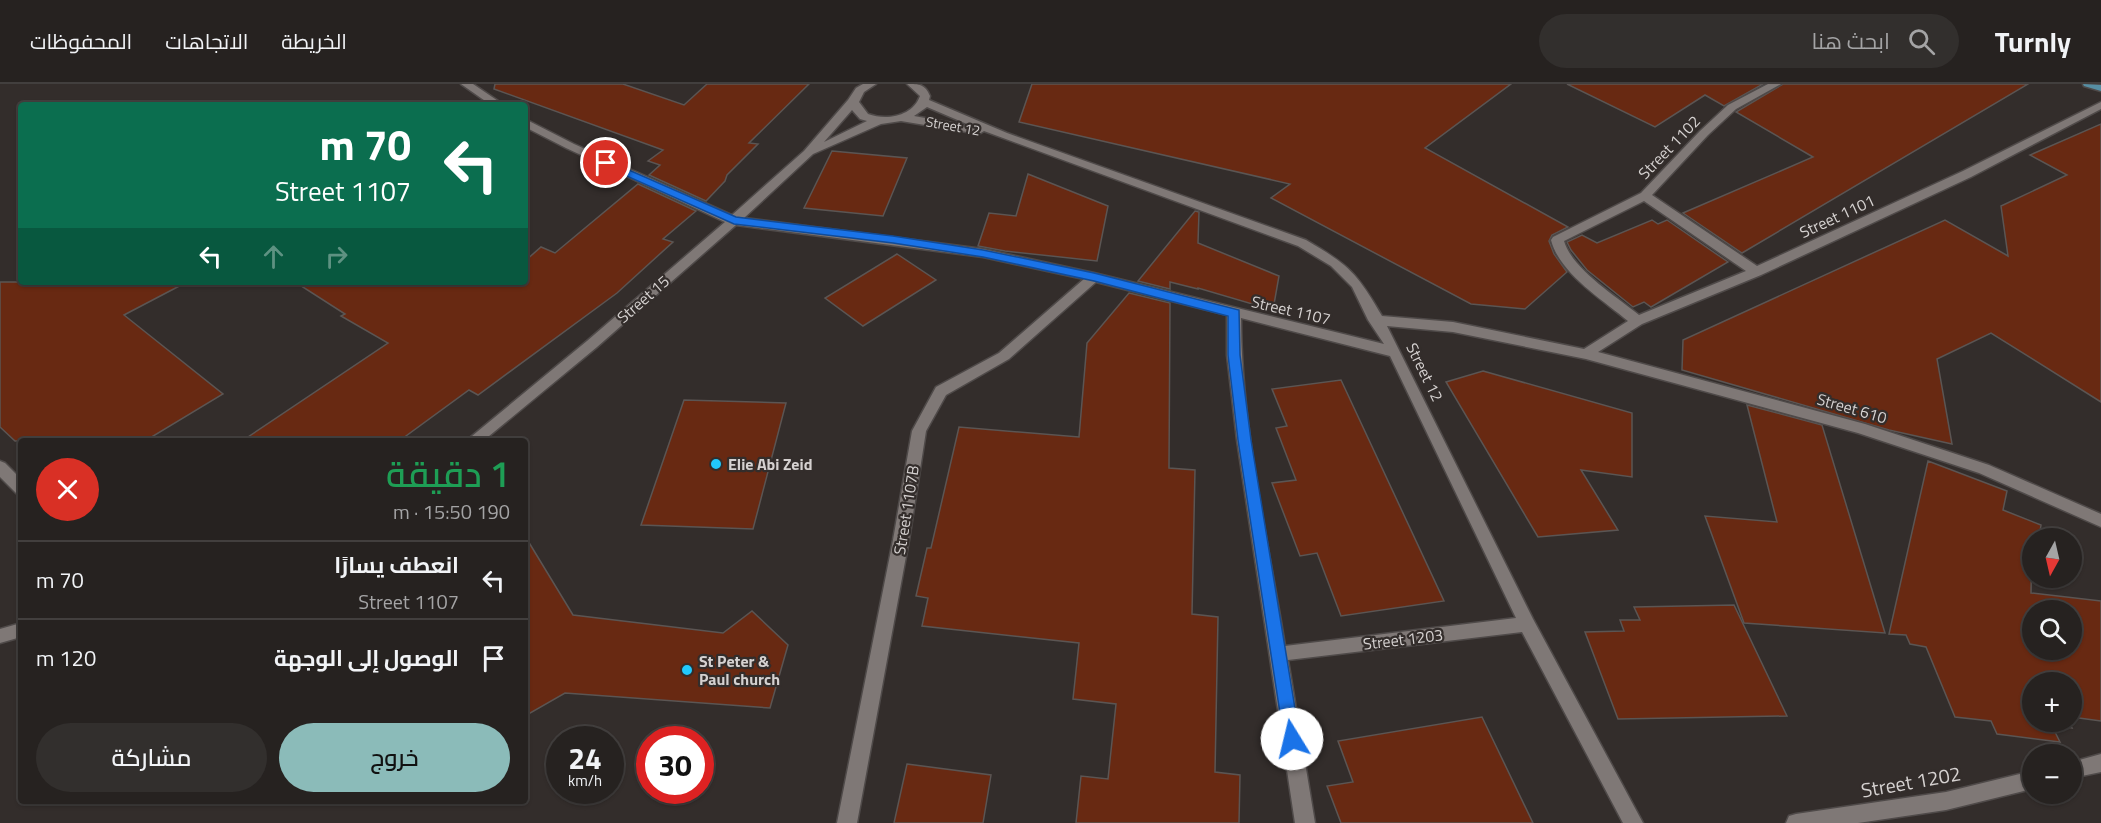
<!DOCTYPE html>
<html lang="ar">
<head>
<meta charset="utf-8">
<style>
	body { margin:0; font-family:"Titillium Web",Cairo,sans-serif; background:#322f2d; color:#f1f3f6; direction:rtl; height:100vh; display:flex; flex-direction:column; font-size:22px; white-space:nowrap }
	* { box-sizing:border-box; margin:0 }
	p { font-size:20px; color:#a4a4a5 }
	.icon { flex:none; width:33px; height:33px; fill:none; stroke:currentColor; stroke-width:2; stroke-linecap:round; stroke-linejoin:round }
	.map { position:relative; flex:1; overflow:hidden; direction:ltr }
	.details { position:absolute; left:18px; top:354px; width:510px; height:366px; display:flex; flex-direction:column; background:#262220; border-radius:6px; box-shadow:0 2px 4px #0004,0 0 0 2px #423f3e; direction:rtl }
	.details>* { flex:none }
	.top-card { position:absolute; left:18px; top:18px; width:510px; height:183px; border-radius:6px; box-shadow:0 2px 4px #0004,0 0 0 2px #423f3e; direction:rtl; background:#0b6e4f; color:#fff; overflow:hidden }
	.needle { width:39px; rotate:188deg }
	.fabs { position:absolute; left:2022px; top:444px; display:grid; gap:12px }
	.fabs a { display:grid; place-items:center; width:60px; height:60px; border-radius:50%; background:#262220; box-shadow:0 2px 4px #0004,0 0 0 2px #423f3e; font-size:30px }
	.speed { position:absolute; left:546px; top:642px; display:flex; gap:12px; font-size:30px; font-weight:700; text-align:center }
	.speed>* { display:grid; place-content:center; width:78px; height:78px; border-radius:50%; background:#262220; box-shadow:0 2px 4px #0004,0 0 0 2px #423f3e; line-height:1 }
	.speed small { font-size:15px; font-weight:400 }
	.speed .limit { border:9px solid #d22; background:#fff; color:#111 }
	.pin { position:absolute; display:grid; place-items:center; width:51px; height:51px; color:#fff; margin:-26px; border:3px solid #fff; border-radius:50%; box-shadow:0 2px 6px #0007 }
	.me { position:absolute; width:66px; margin:-33px; rotate:351deg; stroke-linejoin:round; filter:drop-shadow(0 0 4px #0008) }
	.turn { display:flex; align-items:center; gap:21px; height:126px; padding:0 18px; font-size:27px }
	.turn .icon { width:78px; height:78px; stroke-width:2.5 }
	.turn b { display:block; font-size:42px; line-height:51px }
	.lanes { display:flex; align-items:center; height:57px; padding:0 18px; background:#0003; justify-content:center; gap:30px; direction:ltr }
	.lanes .off { opacity:.35 }
	.round { display:grid; place-items:center; flex:none; width:63px; height:63px; border-radius:32px; background:#322f2d }
	.overview { display:flex; align-items:center; justify-content:space-between; height:102px; padding:0 18px }
	h1 { font-size:36px; font-weight:600; line-height:45px; color:#1e9e55 }
	.cta { display:flex; gap:12px; margin-top:auto; padding:12px 18px }
	.cta a { flex:1; height:69px; border-radius:36px; background:#8bbbb9; color:#111; font-size:24px; font-weight:600; line-height:69px; text-align:center }
	.cta a+a { background:#322f2d; color:#f1f3f6 }
	ul { padding:0; list-style:none }
	li { display:flex; align-items:center; gap:18px; height:78px; padding:0 18px; border-top:2px solid #423f3e }
	li div { flex:1 }
	li b { display:block; font-size:22px }
	li em { font-style:normal }
	header { display:flex; align-items:center; gap:36px; box-sizing:border-box; height:84px; padding:0 30px; background:#262220; border-bottom:2px solid #423f3e }
	header strong { font-size:28px }
	nav { display:flex; gap:33px; margin-inline-start:auto; font-size:21px }
	.search { width:420px; height:54px; background:#322f2d; display:flex; align-items:center; gap:15px; box-sizing:border-box; padding:0 21px; border-radius:33px; color:#a4a4a5; font-size:22px }
	.map>svg:first-child { display:block }
	.building { fill:#682912; stroke:#5b5553; stroke-width:1.5; fill-rule:evenodd }
	.lines { fill:none; stroke-linecap:round; stroke-linejoin:round }
	.minor-casing { stroke:#4f4a49; stroke-width:3 }
	.major-casing { stroke:#4f4a49; stroke-width:3 }
	.minor { fill:#7f7876; fill-rule:evenodd }
	.major { fill:#568ea3; fill-rule:evenodd }
	.route { fill:#1a73e8; stroke:#114b97; stroke-width:1.5 }
	.poi-dot { fill:#21c9fd; stroke:#332d2b; stroke-width:2 }
	.labels { text-anchor:middle; stroke-width:4.5; stroke-linejoin:round; paint-order:stroke }
	.far-street-label { font-size:14px; fill:#d5d1d0; stroke:#332d2b }
	.street-label { font-size:16px; fill:#d5d1d0; stroke:#332d2b }
	.poi-label { font-size:16px; font-weight:bold; fill:#d5d1d0; stroke:#332d2b; text-anchor:start }
	.near-street-label { font-size:20px; fill:#d5d1d0; stroke:#332d2b }
</style>
</head>
<body>
<header>
<strong>Turnly</strong>
<div class="search"><svg class="icon" aria-label="search" viewBox="0 0 24 24"><circle cx="10" cy="10" r="6"/><path d="M15 15l6 6"/></svg>ابحث هنا</div>
<nav><a>الخريطة</a><a>الاتجاهات</a><a>المحفوظات</a></nav>
</header>
<div class="map">
<svg width="2101" height="739" viewBox="0 0 2101 739">
	<rect width="100%" height="100%" fill="#332d2b"/>
	<g class="building">
		<path d="M495,0H623L684,21L707,0H809L749,59L758,60L727,91L725,97L706,117L649,91L660,81L648,77L663,66L494,5Z"/>
		<path d="M1032,0H1511L1425,64L1568,143L1552,151L1549,157L1554,170L1567,188L1525,225L1471,220L1271,114L1290,100L1019,38Z"/>
		<path d="M1567,0H1763L1724,22L1705,11L1655,43Z"/>
		<path d="M1783,0H2028L1742,169L1683,129L1813,73L1736,28Z"/>
		<path d="M2101,40V318L1991,249L1937,275L1952,360L1889,346L1682,286L1683,256L1945,136L2008,172L2001,122L2067,91L2030,71Z"/>
		<path d="M832,67L907,74L883,132L804,124Z"/>
		<path d="M1028,90L1108,122L1097,177L1005,167L978,162L989,129L1016,132Z"/>
		<path d="M638,100L696,127L663,155L673,158L617,209L478,311L469,306L399,357H242L388,259L341,232L345,230L295,198H525V177L541,163L555,169Z"/>
		<path d="M1195,127L1199,128L1198,159L1279,192L1273,226L1198,204V205L1170,198V205L1138,197Z"/>
		<path d="M1652,136L1658,140L1667,136L1728,178L1651,223L1644,218L1633,223L1587,186L1571,166L1567,158L1582,151L1597,159Z"/>
		<path d="M897,170L936,196L863,242L825,214Z"/>
		<path d="M0,198H187L124,231L223,310L145,357H15L0,343Z"/>
		<path d="M1129,209L1170,219L1169,384L1195,386L1192,530L1218,533L1215,688L1240,691L1239,739H1076L1081,692L1108,695L1116,620L1073,615L1079,559L922,542L928,514L916,512L927,464H931L959,343L1079,353L1087,259Z"/>
		<path d="M1483,287L1632,329V393L1581,386L1618,446L1538,453L1446,298Z"/>
		<path d="M1341,296L1444,517L1341,532L1317,469L1300,472L1272,399L1296,396L1276,344L1287,342L1272,305Z"/>
		<path d="M684,316L786,319L753,445L641,441Z"/>
		<path d="M1747,321L1822,341L1885,549L1744,539L1705,432L1777,438Z"/>
		<path d="M1928,377L2007,407L2003,426L2041,441L2039,454H2032L2031,509L2101,517V637L2072,633V598H2032V638H2069L2072,644L2051,640L2060,658L1997,650L1991,637L1955,633L1926,563L1910,560L1906,551L1889,550ZM2032,526H2072V566H2032Z"/>
		<path d="M525,452L573,531L723,549L752,527L788,561L770,624L565,609L525,632Z"/>
		<path d="M1734,521L1787,632L1618,635L1585,548L1624,547L1620,536H1640L1634,523Z"/>
		<path d="M1482,633L1533,739H1341L1327,702L1353,698L1338,657Z"/>
		<path d="M907,680L991,691L983,739H894Z"/>
	</g>
	<g class="lines">
		<g class="minor-casing">
			<g id="minor">
				<path d="M461,0H473L504,21H491Z"/>
				<path d="M863,0H876L864,8L859,18L868,30C887,37 913,32 920,12L907,0C919,0 925,0 930,12L929,16L1007,49L1306,156C1349,181 1357,189 1382,232L1453,238L1584,265L1628,237C1602,215 1560,190 1551,156L1553,153L1641,109L1700,47L1728,21L1768,0H1781L1736,25L1708,51L1652,111L1757,182L1963,87L2101,18V25L1971,93L1761,191L1642,240L1598,268L1865,340L1989,381L2101,430V443L1979,389L1858,349L1586,275L1453,248L1387,242L1533,535L1643,739H1623L1522,548L1288,576L1315,739H1295L1237,356L1227,271V231L1096,198L1009,275L946,311L926,347L909,456L857,739H837L893,456L912,347L936,303L999,269L1084,195L983,173L736,141L597,263L483,357H466L587,257L725,138L566,64L525,43V35L574,60L732,131L804,67L848,16L856,4ZM927,23L974,43L914,32ZM852,26L860,35L867,37L824,58ZM901,37L979,50L984,47L1298,162L1331,182L1352,203L1368,236L1384,260L1094,189L983,165L744,134L813,70L881,40ZM1644,117L1746,187L1639,231C1617,213 1572,185 1564,157ZM1241,234L1390,272L1516,534L1285,562C1268,455 1241,343 1241,234Z"/>
				<path d="M0,377L5,379L21,395V411L16,409L0,393Z"/>
				<path d="M21,539V553L0,559V545Z"/>
				<path d="M2101,670V688L2072,694V678Z"/>
				<path d="M2032,687V705L1946,726L1858,739H1786L1789,732L1796,730L1946,708Z"/>
			</g>
		</g>
		<g class="major-casing">
			<path id="major" d="M2083,0L2101,1V7L2084,2Z"/>
		</g>
		<use href="#minor" class="minor"/>
		<use href="#major" class="major"/>
	</g>
	<path class="route" d="M606,76L736,133L893,152L983,166L1094,189L1239,226L1240,271L1251,356L1300,655L1298,660L1292,662L1286,660L1284,655L1238,356L1228,271V232L1094,197L983,173L893,159L734,140L602,81L601,79Z"/>
	<g class="poi-dot">
		<circle cx="716" cy="380" r="6"/>
		<circle cx="687" cy="586" r="6"/>
	</g>
	<g class="labels">
		<g class="far-street-label">
			<text transform="translate(953 42) rotate(10)" y="5">Street 12</text>
		</g>
		<g class="street-label">
			<text transform="translate(1669 63) rotate(-46)" y="6">Street 1102</text>
			<text transform="translate(1837 132) rotate(-25)" y="6">Street 1101</text>
			<text transform="translate(643 215) rotate(-41)" y="6">Street 15</text>
			<text transform="translate(1291 226) rotate(13)" y="6">Street 1107</text>
			<text transform="translate(1425 288) rotate(64)" y="6">Street 12</text>
			<text transform="translate(1852 324) rotate(16)" y="6">Street 610</text>
			<text transform="translate(906 426) rotate(-81)" y="6">Street 1107B</text>
			<text transform="translate(1403 555) rotate(-7)" y="6">Street 1203</text>
		</g>
		<g class="poi-label">
			<text x="728" y="386">Elie Abi Zeid</text>
			<text x="699" y="583">St Peter &amp;<tspan x="699" dy="18">Paul church</tspan></text>
		</g>
		<g class="near-street-label">
			<text transform="translate(1911 698) rotate(-10)" y="7">Street 1202</text>
		</g>
	</g>
</svg>
<div class="fabs">
<a><svg class="needle" viewBox="-14 -14 28 28"><path d="M0-13l5 13h-10z" fill="#e53935"/><path d="M0 13l5-13h-10z" fill="#a4a4a5"/></svg></a>
<a><svg class="icon" aria-label="search" viewBox="0 0 24 24"><circle cx="10" cy="10" r="6"/><path d="M15 15l6 6"/></svg></a>
<a>+</a>
<a>−</a>
</div>
<div class="speed"><div>24<small>km/h</small></div><div class="limit">30</div></div>
<div class="pin" style="left:606px;top:79px;background:#d93025"><svg class="icon" aria-label="arrive" viewBox="0 0 24 24"><path d="M6 21V4h12l-3 4 3 4H6"/></svg></div>
<svg class="me" style="left:1292px;top:655px" viewBox="-20 -20 40 40"><circle r="19" fill="#fff"/><path d="M0-13L10 11 0 6-10 11z" fill="#1a73e8"/></svg>
<div class="top-card">
<div class="turn"><svg class="icon" aria-label="left" viewBox="0 0 24 24"><path d="M17 20v-9H6M10 6l-5 5 5 5"/></svg><div><b>70 m</b>Street 1107</div></div>
<div class="lanes"><svg class="icon" aria-label="left" viewBox="0 0 24 24"><path d="M17 20v-9H6M10 6l-5 5 5 5"/></svg><svg class="icon off" aria-label="ahead" viewBox="0 0 24 24"><path d="M12 20V5M6 11l6-6 6 6"/></svg><svg class="icon off" aria-label="right" viewBox="0 0 24 24"><path d="M7 20v-9h11M14 6l5 5-5 5"/></svg></div>
</div>
<section class="details">
<div class="overview"><div><h1>1 دقيقة</h1><p>190 m · 15:50</p></div><a class="round" style="background:#d93025;color:#fff"><svg class="icon" aria-label="close" viewBox="0 0 24 24"><path d="M6 6l12 12M18 6L6 18"/></svg></a></div>
<ul>
<li><svg class="icon" aria-label="left" viewBox="0 0 24 24"><path d="M17 20v-9H6M10 6l-5 5 5 5"/></svg><div><b>انعطف يسارًا</b><p>Street 1107</p></div><em>70 m</em></li>
<li><svg class="icon" aria-label="arrive" viewBox="0 0 24 24"><path d="M6 21V4h12l-3 4 3 4H6"/></svg><div><b>الوصول إلى الوجهة</b></div><em>120 m</em></li>
</ul>
<div class="cta"><a>خروج</a><a>مشاركة</a></div>
</section>
</div>
</body>
</html>
